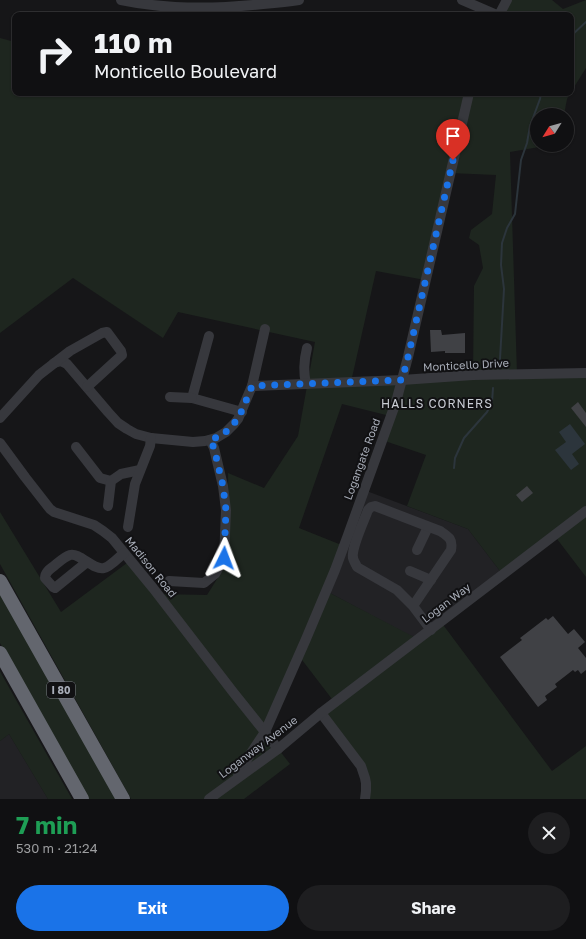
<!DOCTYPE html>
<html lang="en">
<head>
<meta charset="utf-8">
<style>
	body { margin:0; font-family:"Golos Text",sans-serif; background:#1e1e20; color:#f1f3f6; height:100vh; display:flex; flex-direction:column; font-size:15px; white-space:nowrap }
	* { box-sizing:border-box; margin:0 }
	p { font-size:13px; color:#9c9d9f }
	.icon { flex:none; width:22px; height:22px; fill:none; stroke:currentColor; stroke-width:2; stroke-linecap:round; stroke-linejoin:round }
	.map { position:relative; height:799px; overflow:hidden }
	.drawer { display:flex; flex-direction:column; background:#101012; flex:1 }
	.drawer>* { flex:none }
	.top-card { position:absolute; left:12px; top:12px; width:562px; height:84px; border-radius:8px; box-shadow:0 1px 3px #0004,0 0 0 1px #303032; background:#101012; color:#f1f3f6; overflow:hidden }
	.needle { width:26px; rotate:233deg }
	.controls { position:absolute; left:530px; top:108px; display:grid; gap:8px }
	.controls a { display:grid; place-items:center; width:44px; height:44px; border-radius:50%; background:#101012; box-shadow:0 1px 3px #0004,0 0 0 1px #303032; font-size:20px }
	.pin { position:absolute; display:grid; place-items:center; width:34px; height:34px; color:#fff; margin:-41px -17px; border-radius:50% 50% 50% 0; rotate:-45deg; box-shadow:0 0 4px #0007 }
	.pin .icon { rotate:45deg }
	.me { position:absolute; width:44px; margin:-22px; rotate:3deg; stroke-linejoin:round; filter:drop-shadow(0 0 3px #0008) }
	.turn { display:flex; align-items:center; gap:14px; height:84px; padding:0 16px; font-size:18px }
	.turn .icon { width:52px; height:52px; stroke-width:2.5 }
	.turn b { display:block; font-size:28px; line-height:34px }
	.round { display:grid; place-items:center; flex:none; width:42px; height:42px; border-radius:21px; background:#1e1e20 }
	.headline { display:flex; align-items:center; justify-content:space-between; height:68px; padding:0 16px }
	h1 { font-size:24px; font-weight:700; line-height:30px; color:#1e9e55 }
	.primary-button { display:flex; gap:8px; margin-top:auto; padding:8px 16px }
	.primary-button a { flex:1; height:46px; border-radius:24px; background:#1a73e8; color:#fff; font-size:16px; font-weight:700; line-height:46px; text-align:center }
	.primary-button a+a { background:#1e1e20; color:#f1f3f6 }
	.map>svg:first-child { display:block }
	.built { fill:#222225 }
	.green { fill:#1e261f; fill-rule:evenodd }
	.water { fill:#2c353c }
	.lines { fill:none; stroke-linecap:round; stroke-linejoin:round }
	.stream { stroke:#2c353c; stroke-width:2 }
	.building { fill:#404145 }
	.minor { stroke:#37383d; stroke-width:10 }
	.highway { stroke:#63666e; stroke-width:14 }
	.route { stroke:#1a73e8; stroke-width:7; stroke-dasharray:0 12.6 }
	.labels { text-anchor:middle; stroke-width:4; stroke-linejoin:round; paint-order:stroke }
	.shield { fill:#111113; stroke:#7b7e86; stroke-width:1 }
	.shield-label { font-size:10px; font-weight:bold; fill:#a8adb8 }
	.street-label { font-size:11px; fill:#a8adb8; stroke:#111113 }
	.neighbourhood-label { font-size:12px; letter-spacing:1px; fill:#c9ccd4; stroke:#111113 }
</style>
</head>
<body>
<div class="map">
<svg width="586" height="799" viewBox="0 0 586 799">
	<rect width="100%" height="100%" fill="#161618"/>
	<g class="built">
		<path d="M364,490L468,529L503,575L418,640L326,591Z"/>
		<path d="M9,734L48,799H0V741Z"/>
	</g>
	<g class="green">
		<path d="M507,0H552L563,9L586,0V68L571,92V15H499Z"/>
		<path d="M0,38L15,42V93H462L468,95L469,93H570L567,99L564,115H537V145H551L510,152L517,374L586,373V577L554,535L503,575L468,529L407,506L426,455L382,440L390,416L342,404L299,528L344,546L326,591L418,639L441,622L552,771L586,746V799H365V778L321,713L335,703L299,656L265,732L290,764L244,799H131L0,564V512L61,612L131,560L157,594L207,595L229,560L228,473L264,488L298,436L315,342L178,312L163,338L73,278L0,333ZM450,173L496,175L492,214L471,230L469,238L479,245L483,268L474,286L473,375L351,382L376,271L425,280Z"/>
		<path d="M0,591L116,799H87L0,643Z"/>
		<path d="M0,671L2,675L72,799H48L9,734L0,741Z"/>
	</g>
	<path class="water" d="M570,424L585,444L572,454L579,464L571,470L555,450L566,442L559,432Z"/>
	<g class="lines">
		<g class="stream">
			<path d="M571,36L586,22"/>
			<path d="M500,359L504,289L501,265L502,243L507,228L515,214L521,160L527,143L530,126L540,99L541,93"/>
			<path d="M454,468L455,458L464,438L487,412L492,402L493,388"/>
		</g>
	</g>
	<g class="building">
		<path d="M430,330H441L442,335L465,333V353H445V351L431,352Z"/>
		<path d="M578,402L586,413V427L571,408Z"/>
		<path d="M527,486L533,493L522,502L516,495Z"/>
		<path d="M553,616L568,634L574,629L585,642L578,648L586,658V670L581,674L578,670L575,672L573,670L555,684L557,687L545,696L547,700L538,707L500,657L522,640L520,638L546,618L548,620Z"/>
	</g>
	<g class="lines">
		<g class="minor">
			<path d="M121,0C168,10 216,9 263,4C275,3 287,2 299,0"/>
			<path d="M462,0L497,15"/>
			<path d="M499,15L507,0"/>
			<path d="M209,336L192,398L242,412"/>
			<path d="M54,363L61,361L67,364L108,412L118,423L127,429L136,434L151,438L193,442L205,441L216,438L226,432L234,424L238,419L252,386L265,329"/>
			<path d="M306,384C303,371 304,360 307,348"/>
			<path d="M252,386L402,380L473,375L586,373"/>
			<path d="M170,397L192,398"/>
			<path d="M0,418L39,375L70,351L102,333L107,332L121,351L122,355L87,387"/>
			<path d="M0,443L25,477L50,509L54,512L94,525L103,531L112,538L153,588L233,692L265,732L249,756L238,776"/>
			<path d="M76,447L100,478L111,481"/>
			<path d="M108,506L111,481L121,474L140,470"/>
			<path d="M128,527L135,484L150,446L151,438"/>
			<path d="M417,550L428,527"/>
			<path d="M87,562L55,588L53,587L45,578C45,572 50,569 54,566C59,562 64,557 70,555C79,552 94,571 104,568C110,567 119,557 124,553"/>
			<path d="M410,571L431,580"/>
			<path d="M169,581L204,583L215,574L224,558L226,510L223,486L214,448L210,440"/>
			<path d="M413,606L451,550C453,539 449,537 440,531L375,506L371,507L368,510C364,521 351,548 353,558C354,562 356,564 357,567L397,590L413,606L431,630"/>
			<path d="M321,713L361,766L365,778L366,783V791L365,799"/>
			<path d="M278,749L265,732L306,639L335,570L348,535L396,402L408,357L469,93"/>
			<path d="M209,799L278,749L321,713L586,511"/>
		</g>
		<g class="highway">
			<path d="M0,581L123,799"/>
			<path d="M0,653L82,799"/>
		</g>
	</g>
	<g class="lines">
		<path class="route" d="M224,558L226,510L223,486L214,448L210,440C237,431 242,410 252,386L402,380L408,357L453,160"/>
	</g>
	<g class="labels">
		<rect class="shield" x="47" y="682" width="28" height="16" rx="3"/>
		<g class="shield-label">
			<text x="61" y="694">I 80</text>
		</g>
		<g class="street-label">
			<text transform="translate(466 365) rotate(-3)" y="4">Monticello Drive</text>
			<text transform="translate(362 459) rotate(-70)" y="4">Logangate Road</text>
			<text transform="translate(151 567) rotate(51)" y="4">Madison Road</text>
			<text transform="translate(446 603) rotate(-37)" y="4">Logan Way</text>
			<text transform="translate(258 747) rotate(-37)" y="4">Loganway Avenue</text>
		</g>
		<g class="neighbourhood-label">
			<text x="437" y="408">HALLS CORNERS</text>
		</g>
	</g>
</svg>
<div class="controls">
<a><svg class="needle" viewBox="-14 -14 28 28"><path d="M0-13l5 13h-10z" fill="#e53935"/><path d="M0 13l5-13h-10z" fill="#9c9d9f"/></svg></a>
</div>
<div class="pin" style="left:453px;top:160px;background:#d93025"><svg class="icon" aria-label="arrive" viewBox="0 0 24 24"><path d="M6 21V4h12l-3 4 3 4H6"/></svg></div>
<svg class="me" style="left:224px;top:558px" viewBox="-20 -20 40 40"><path d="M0-17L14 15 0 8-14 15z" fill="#1a73e8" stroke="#fff" stroke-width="4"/></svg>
<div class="top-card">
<div class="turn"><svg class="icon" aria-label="right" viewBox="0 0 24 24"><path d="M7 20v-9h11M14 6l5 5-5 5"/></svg><div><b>110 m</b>Monticello Boulevard</div></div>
</div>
</div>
<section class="drawer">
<div class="headline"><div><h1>7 min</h1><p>530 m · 21:24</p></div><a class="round"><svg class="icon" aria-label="close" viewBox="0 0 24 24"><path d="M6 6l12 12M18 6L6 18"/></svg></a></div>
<div class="primary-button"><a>Exit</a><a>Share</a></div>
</section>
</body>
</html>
